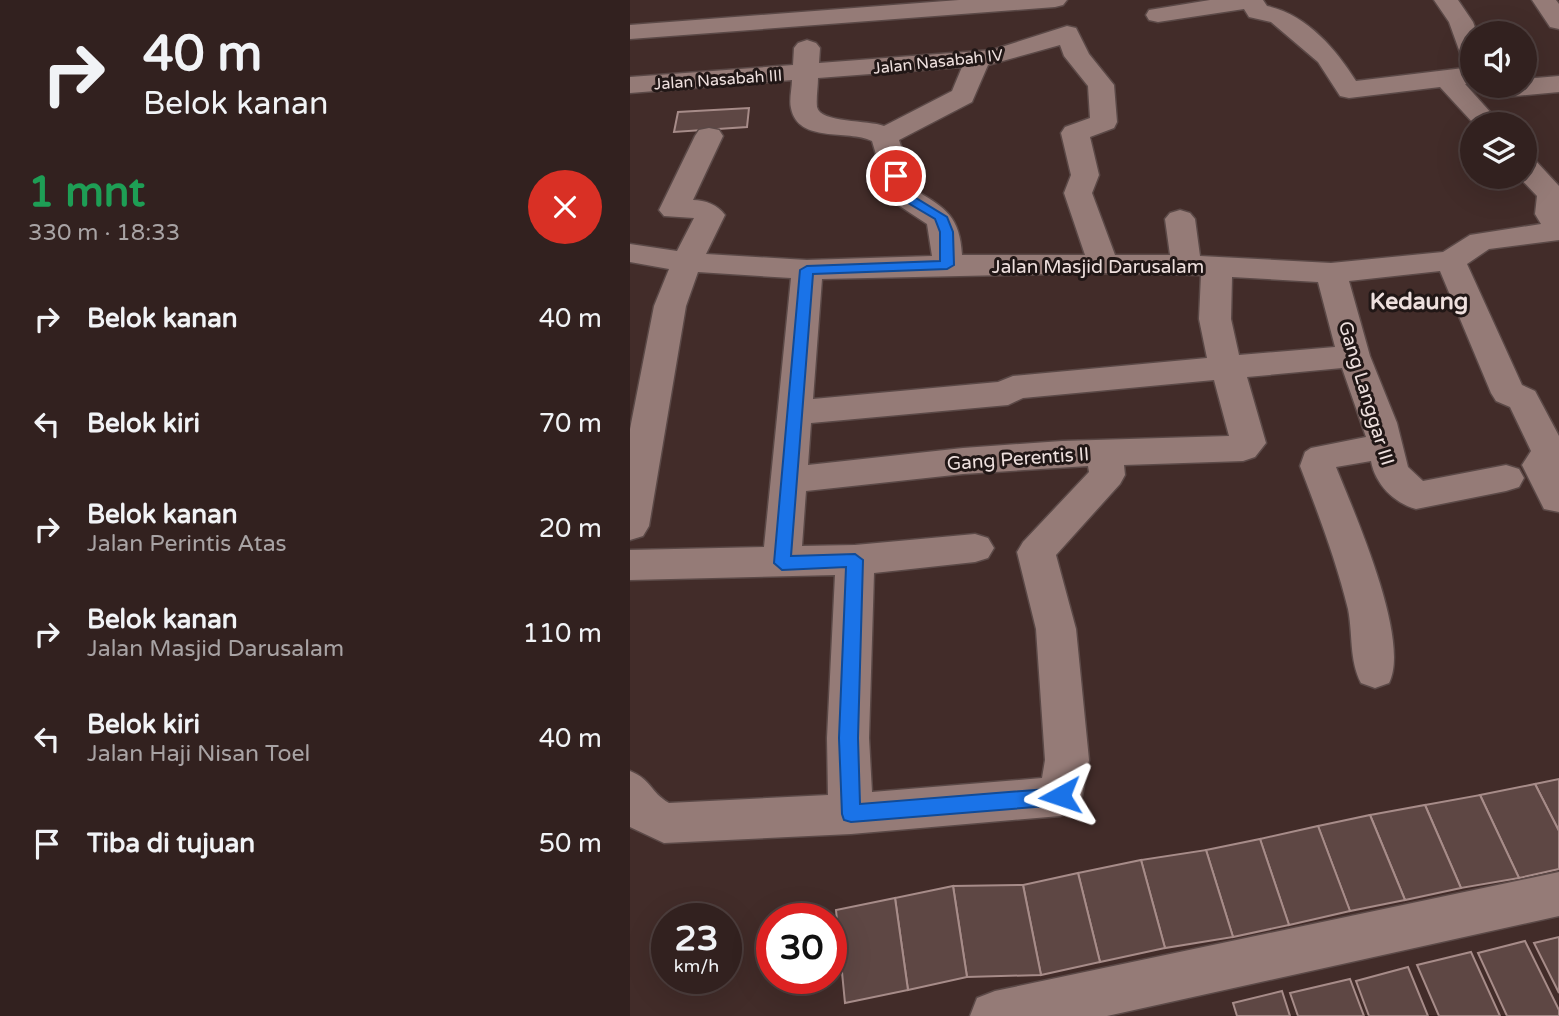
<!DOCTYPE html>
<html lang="id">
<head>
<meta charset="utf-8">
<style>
	body { margin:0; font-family:"Varela Round",sans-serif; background:#3a2928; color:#f1f3f6; height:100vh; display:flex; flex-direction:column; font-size:26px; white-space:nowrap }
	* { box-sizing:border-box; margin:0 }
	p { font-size:23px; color:#a8a3a4 }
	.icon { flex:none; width:38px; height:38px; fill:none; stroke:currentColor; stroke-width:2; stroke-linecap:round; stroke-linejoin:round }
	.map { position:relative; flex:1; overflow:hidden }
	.panel { display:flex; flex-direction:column; background:#32211f; width:630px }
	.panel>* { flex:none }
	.top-card { background:#32211f; color:#f1f3f6; overflow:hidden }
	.controls { position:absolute; left:830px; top:21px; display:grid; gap:14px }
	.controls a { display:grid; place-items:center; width:77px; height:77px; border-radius:50%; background:#32211f; box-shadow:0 7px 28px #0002,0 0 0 2px #4d3e3d; font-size:35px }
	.speed { position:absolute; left:21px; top:903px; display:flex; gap:14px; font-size:35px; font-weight:700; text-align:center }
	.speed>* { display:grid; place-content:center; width:91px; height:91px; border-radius:50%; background:#32211f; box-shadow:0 7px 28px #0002,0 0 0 2px #4d3e3d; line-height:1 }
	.speed small { font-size:18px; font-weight:400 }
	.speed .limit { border:10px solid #d22; background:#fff; color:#111 }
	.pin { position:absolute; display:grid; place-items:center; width:60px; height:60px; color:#fff; margin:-30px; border:4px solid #fff; border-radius:50%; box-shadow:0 2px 7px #0007 }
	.me { position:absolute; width:77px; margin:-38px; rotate:265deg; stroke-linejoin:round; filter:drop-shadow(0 0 5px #0008) }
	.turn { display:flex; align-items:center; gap:24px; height:147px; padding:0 28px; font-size:32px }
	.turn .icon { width:91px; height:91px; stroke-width:2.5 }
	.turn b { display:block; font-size:49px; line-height:60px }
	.round { display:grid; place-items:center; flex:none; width:74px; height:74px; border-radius:37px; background:#3a2928 }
	.headline { display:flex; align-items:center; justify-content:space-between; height:119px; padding:0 28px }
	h1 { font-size:42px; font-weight:800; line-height:52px; color:#1e9e55 }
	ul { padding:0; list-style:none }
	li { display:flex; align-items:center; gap:21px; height:105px; padding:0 28px }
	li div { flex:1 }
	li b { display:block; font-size:26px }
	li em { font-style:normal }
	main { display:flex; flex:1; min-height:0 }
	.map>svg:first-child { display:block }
	.building { fill:#5e4744; stroke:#a78c89; stroke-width:2 }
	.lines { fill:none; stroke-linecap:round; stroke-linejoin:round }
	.minor-casing { stroke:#5b4947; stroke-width:3 }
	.minor { fill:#957b77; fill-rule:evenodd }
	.route { fill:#1a73e8; stroke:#114b97; stroke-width:2 }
	.labels { text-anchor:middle; stroke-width:6; stroke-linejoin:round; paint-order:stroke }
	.far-street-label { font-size:16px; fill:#eee0de; stroke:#211716 }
	.street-label { font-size:19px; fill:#eee0de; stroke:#211716 }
	.quarter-label { font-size:23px; font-weight:bold; fill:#eee0de; stroke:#211716 }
</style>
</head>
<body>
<main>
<section class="panel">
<div class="top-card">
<div class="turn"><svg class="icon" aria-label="right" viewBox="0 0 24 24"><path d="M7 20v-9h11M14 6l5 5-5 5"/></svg><div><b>40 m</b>Belok kanan</div></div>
</div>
<div class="headline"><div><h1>1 mnt</h1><p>330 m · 18:33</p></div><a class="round" style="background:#d93025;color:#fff"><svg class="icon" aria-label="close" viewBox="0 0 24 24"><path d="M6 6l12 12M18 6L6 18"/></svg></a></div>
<ul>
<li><svg class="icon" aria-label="right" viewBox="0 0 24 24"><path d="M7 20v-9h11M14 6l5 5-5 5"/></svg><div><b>Belok kanan</b></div><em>40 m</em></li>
<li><svg class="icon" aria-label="left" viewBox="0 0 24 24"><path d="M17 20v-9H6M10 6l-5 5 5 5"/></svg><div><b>Belok kiri</b></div><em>70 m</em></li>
<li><svg class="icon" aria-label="right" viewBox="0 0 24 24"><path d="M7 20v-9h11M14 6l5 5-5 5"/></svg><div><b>Belok kanan</b><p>Jalan Perintis Atas</p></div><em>20 m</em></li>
<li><svg class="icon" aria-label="right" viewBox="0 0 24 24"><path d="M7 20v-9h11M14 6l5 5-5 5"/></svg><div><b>Belok kanan</b><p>Jalan Masjid Darusalam</p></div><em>110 m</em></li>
<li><svg class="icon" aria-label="left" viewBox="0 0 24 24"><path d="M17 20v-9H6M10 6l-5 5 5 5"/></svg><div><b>Belok kiri</b><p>Jalan Haji Nisan Toel</p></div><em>40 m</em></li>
<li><svg class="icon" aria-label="arrive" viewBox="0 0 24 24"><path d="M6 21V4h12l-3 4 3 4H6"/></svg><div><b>Tiba di tujuan</b></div><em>50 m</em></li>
</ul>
</section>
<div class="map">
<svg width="929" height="1016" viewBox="0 0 929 1016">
	<rect width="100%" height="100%" fill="#422c29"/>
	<g class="building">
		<path d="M119,108L117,127L44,132L48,112Z"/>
		<path d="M929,779V831L905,784Z"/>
		<path d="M905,784L929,831V869L889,878L850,795Z"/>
		<path d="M850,795L889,878L831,888L795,805Z"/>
		<path d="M795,805L831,888L775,900L740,815Z"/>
		<path d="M740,815L775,900L720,911L688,826Z"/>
		<path d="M688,826L720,911L659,925L630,839Z"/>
		<path d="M630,839L659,925L603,937L576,850Z"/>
		<path d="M576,850L603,937L535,948L511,860Z"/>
		<path d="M511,860L535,948L470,962L448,873Z"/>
		<path d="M448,873L470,962L411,975L393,885Z"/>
		<path d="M393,885L411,975L337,977L323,886Z"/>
		<path d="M323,886L337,977L278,990L265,898Z"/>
		<path d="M265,898L278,990L215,1003L206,910Z"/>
		<path d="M929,937V993L904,943Z"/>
		<path d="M895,941L929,1010V1016H877L848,953Z"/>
		<path d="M841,952L870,1016H809L787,965Z"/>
		<path d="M778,967L798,1016H739L726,981Z"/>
		<path d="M720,979L734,1016H668L660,993Z"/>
		<path d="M652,991L660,1016H607L603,1003Z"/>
	</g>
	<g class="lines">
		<g class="minor-casing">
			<g id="minor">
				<path d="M329,0H437L433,5L425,7L0,39V25Z"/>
				<path d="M580,0H633L637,6C676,14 706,49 726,81L842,67V83L835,84L871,124H844L810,87L719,98L710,96L688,62L641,22L619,17L614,9L528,22L519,20L516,15L519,10Z"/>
				<path d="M804,0H828L843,22L847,33H842V64L833,61L819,22Z"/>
				<path d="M902,0H926L929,4V29L920,27Z"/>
				<path d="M437,26L446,28L459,54L484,85L487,122L484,128L460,137L469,175L462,193L485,255H540L535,219L540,213L550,210L560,213L565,219L570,256L701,263L813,252L840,235L911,224L905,214L907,196L889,177H894V157L904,159L929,186V240L859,249L837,264L892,385L905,391L929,436V512L914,509L892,465L901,451L880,407L866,401L861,393L810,271L719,281L740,356L767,423L778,467L793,481L876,465L889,469L894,478L889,487L876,491L786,509C764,503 745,484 741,461L706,467C724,512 781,640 759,683L745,688L731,683C719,660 723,634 718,609C706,560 688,513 670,466L675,452L681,448L736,437L712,368L617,377L636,443L625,457L613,461L494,465L495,475L490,484L426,555L446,629L459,760L452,796L446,810L430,816L221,834L34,843L0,827V771C22,780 20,792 39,803L198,795L197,738L205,575L0,580V550L134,547L161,278L68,272L56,306L19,526L13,536L0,540V429L24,306L39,269L0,262V244L47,251L64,218L34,216L29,210L65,136L69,130L79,128L89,130L93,136L63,200C75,200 88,205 95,215L76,254L177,260L302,256L297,224L262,201L258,195L242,141C218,129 168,144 161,108C159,100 162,88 162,80L0,93V77L163,65L164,48L168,43L177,40L186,43L190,48L189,63L362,50ZM430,45L434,56L458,86L460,118L435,127L431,133L441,175L434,193L455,255H332C330,217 316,208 285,190L269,140L342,102L358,65ZM332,67L322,91L254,126C239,120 190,123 187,107C186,98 188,87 188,78ZM473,273L571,275L569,319L577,358L383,376L368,382L183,399L192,279ZM602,277L688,282L705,347L609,355L601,319ZM584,380L599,436L432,441L333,448L178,465L181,423L378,405L393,398ZM458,466L459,472L393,542L387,552L406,629L415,760L412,778L242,792L239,738L244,573L345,562L358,558L364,548L358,538L345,534L225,545L172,546L176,491L333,474Z"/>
				<path d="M929,76V92L873,97L850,92L846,86H894V79Z"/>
				<path d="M929,872V916L477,1016H340L347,998L365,991Z"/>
			</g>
		</g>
		<use href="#minor" class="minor"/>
	</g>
	<path class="route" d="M266,172L272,176L278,193L317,217L323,232L324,265L317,269L183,274L161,556L225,554L233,560L228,738L230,804L430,788L437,790L440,796L437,802L430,805L221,822L214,820L212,814L209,738L216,567L152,570L144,563L170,270L177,266L310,261V232L305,219L268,197L260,176Z"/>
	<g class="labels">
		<g class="far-street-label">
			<text transform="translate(308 61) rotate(-6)" y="6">Jalan Nasabah IV</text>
			<text transform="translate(88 79) rotate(-4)" y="6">Jalan Nasabah III</text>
		</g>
		<g class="street-label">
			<text x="468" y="273">Jalan Masjid Darusalam</text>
			<text transform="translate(737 393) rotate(73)" y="7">Gang Langgar III</text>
			<text transform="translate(388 458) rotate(-4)" y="7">Gang Perentis II</text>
		</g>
		<g class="quarter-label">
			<text x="789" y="309">Kedaung</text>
		</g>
	</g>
</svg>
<div class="controls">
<a><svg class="icon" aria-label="sound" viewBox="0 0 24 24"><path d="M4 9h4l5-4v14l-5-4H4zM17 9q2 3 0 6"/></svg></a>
<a><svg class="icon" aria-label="layers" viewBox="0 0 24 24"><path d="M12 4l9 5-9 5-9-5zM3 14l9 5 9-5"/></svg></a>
</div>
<div class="speed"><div>23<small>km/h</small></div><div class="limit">30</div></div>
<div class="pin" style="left:266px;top:176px;background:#d93025"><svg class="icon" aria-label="arrive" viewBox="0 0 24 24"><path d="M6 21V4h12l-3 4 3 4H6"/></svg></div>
<svg class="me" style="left:430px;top:796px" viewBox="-20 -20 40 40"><path d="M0-17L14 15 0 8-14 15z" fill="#1a73e8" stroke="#fff" stroke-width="4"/></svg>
</div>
</main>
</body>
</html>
